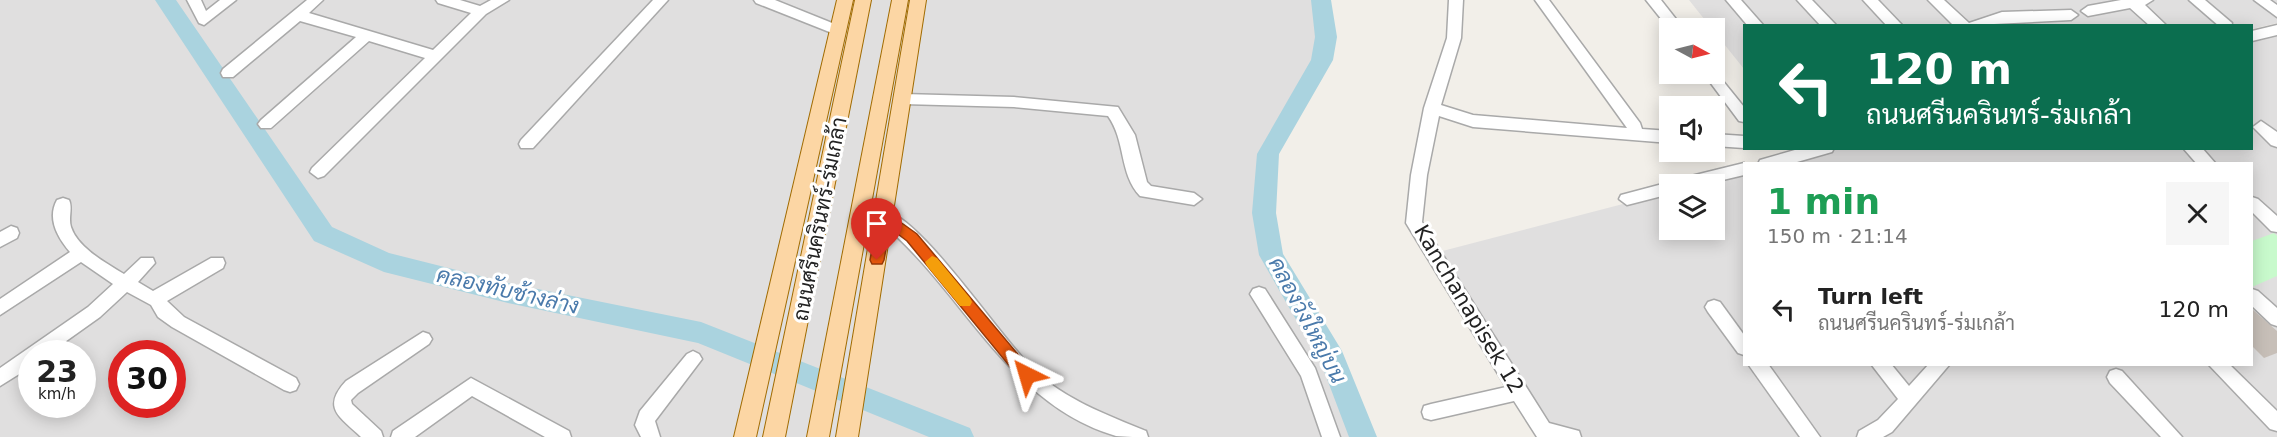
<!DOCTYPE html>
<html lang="en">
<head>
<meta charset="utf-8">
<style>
	body { margin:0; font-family:"DejaVu Sans",Sarabun,sans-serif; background:#f6f6f6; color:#222; height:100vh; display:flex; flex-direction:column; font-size:22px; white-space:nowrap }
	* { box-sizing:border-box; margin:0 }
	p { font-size:20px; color:#767676 }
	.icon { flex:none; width:33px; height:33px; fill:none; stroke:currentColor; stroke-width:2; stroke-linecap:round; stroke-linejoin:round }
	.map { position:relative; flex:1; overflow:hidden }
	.sheet { position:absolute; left:1743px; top:162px; width:510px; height:204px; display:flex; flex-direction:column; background:#fff; border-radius:0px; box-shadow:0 3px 15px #0003 }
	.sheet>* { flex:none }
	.top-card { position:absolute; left:1743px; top:24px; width:510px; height:126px; border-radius:0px; box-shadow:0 3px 15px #0003; background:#0b6e4f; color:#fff; overflow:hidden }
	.needle { width:39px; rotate:97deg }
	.controls { position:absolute; left:1659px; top:18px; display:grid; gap:12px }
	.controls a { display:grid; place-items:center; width:66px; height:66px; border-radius:0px; background:#fff; box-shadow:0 3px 15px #0003; font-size:30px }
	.speed { position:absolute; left:18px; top:340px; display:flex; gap:12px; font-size:30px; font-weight:700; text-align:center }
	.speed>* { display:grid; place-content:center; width:78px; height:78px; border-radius:50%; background:#fff; box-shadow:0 3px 15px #0003; line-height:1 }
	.speed small { font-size:15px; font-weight:400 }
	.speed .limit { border:9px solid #d22; background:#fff; color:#111 }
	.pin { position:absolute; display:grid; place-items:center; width:51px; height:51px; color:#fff; margin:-62px -26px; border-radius:50% 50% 50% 0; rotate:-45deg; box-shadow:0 0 6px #0007 }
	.pin .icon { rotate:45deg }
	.me { position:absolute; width:66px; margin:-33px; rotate:320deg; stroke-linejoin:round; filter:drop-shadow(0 0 4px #0008) }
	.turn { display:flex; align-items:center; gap:21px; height:126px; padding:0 24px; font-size:27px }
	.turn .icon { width:78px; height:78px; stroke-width:2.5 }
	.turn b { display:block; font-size:42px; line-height:51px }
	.round { display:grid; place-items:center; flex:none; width:63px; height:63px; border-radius:0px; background:#f6f6f6 }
	.summary { display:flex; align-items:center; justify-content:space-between; height:102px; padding:0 24px }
	h1 { font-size:36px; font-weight:700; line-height:45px; color:#1e9e55 }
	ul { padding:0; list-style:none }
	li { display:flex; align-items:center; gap:18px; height:90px; padding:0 24px }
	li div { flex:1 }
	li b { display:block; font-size:22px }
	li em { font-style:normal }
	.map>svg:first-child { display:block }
	.residential { fill:#e0dfdf; fill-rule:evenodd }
	.park { fill:#c8facc }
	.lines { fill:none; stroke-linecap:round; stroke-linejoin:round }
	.river { fill:#aad3df; fill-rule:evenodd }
	.building { fill:#c7bfb8 }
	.minor-casing { stroke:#a9a9a9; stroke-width:3 }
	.major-casing { stroke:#a06b00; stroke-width:2 }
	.minor { fill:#fff; fill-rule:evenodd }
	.major { fill:#fcd6a4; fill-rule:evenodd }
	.route { fill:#ea580c; stroke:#983908; stroke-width:1.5 }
	.slow { fill:#f59e0b }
	.labels { text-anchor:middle; stroke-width:6; stroke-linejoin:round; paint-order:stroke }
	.street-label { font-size:21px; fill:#222; stroke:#fff }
	.water-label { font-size:22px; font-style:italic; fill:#4a7aab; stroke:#fff }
</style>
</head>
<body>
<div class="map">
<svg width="2277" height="437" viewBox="0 0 2277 437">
	<rect width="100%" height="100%" fill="#f2efe9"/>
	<g class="residential">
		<path d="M0,0H1328L1333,37L1329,62L1322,79L1282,141L1275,156L1272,213L1279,254L1341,356L1372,437H0ZM32,354H82V405H32ZM122,354H172V405H122Z"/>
		<path d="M1689,0H2277V23L2252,29V26H1744V69Z"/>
		<path d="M2277,35V437H1555L1431,254L1669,192L1670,230H1714V184H1699L1744,173V364H2252V164L1780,163L1838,148H2252V41Z"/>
	</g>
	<path class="park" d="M2274,233L2277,236V276L2252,287V241Z"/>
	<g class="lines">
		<g class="river">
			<path d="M155,0H176L332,227L389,253L508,283L701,322L970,428L974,437H929L698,343L508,303L384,272L314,241Z"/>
			<path d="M1311,0H1331L1337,37L1333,60L1279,154L1276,213L1283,254L1342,351L1377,437H1349L1321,363L1259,255L1252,213L1257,154L1311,60L1315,37Z"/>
		</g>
	</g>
	<path class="building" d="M2252,309L2277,331V353L2264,358L2252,346Z"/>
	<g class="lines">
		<g class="minor-casing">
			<g id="minor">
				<path d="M187,0H201L206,11L220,0H236L204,25L199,23Z"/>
				<path d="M307,0H323L309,13L433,50L471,13L438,3L436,0H460L480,6L491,0H509L486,14L324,176L318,178L310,172L312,168L425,58L369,41L271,128H261L258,124L261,120L356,37L300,21L233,77H223L221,73L223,69Z"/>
				<path d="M653,0H668L533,148H521L519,144L521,140Z"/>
				<path d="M754,0H775L842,27L844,30L842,33H832L756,3Z"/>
				<path d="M1449,0H1463L1461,38L1441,105L1473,115L1627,128L1535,0H1549L1640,123L1642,129L1670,131V143L1473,127L1439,116L1427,175L1422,222L1549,423L1579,431L1581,437H1537L1514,401L1431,420L1424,418L1422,412L1424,406L1431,404L1506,387L1406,223L1411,175L1424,108L1447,38Z"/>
				<path d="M1646,0H1661L1683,28L1670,30Z"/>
				<path d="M1726,0H1741L1764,26H1748Z"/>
				<path d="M1797,0H1812L1837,26H1821Z"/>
				<path d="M1863,0H1878L1903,26H1887Z"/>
				<path d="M1928,0H1944L1969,23L2002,12L2071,10L2078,15L2071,20L1954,26Z"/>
				<path d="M2121,0H2153L2145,5L2167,26H2150L2130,8L2088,16L2081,11L2088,6Z"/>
				<path d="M2189,0H2205L2232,23L2231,26H2219Z"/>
				<path d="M2254,0H2270L2277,5V17Z"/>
				<path d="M2277,25V35L2252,41V31Z"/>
				<path d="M1714,70L1744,107V122L1739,121L1704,74H1714Z"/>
				<path d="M903,94L1014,97L1118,107L1135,135L1147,182L1151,186L1194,193L1202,199L1194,205L1140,196C1119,174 1126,141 1108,116L1014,107L903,104L895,99Z"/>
				<path d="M2261,121L2277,132V147L2271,145L2253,127Z"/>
				<path d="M1714,134L1744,136V148L1714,146Z"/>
				<path d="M1802,148H1834L1832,152L1790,164H1758L1760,160Z"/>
				<path d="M2183,148H2202L2216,164H2197Z"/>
				<path d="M1744,163V175L1706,184H1670V194L1627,205L1619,199L1621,195L1670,182L1675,183L1683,178Z"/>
				<path d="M2252,197L2258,199L2277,216V232L2271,231L2252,212Z"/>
				<path d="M63,198L69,200C73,208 68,218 71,227C78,248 106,263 124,274L141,258H153L155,263L138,282L153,291L211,258H223L225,263L223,268L167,301L184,317L296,378L299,384L296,390L290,392L284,390L172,327L158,317L151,305L127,292L100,317L48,354H32V366L0,386V368L88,307L113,284L81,262L0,315V299L70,252C57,237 47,218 57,200Z"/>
				<path d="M885,210C925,222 999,336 1034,370C1064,399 1107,415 1146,431L1148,437C1139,437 1126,437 1116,436C1006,404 962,288 879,221L877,216L879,211Z"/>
				<path d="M11,226L17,228L19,233L17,238L0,247V232Z"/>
				<path d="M1259,287L1265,289L1315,368L1340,437H1322L1301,376L1250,294L1253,289Z"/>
				<path d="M2252,289L2258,291L2277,308V326L2271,324L2252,306Z"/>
				<path d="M1714,300L1720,302L1744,335V355L1738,353L1708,312L1705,307L1708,302Z"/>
				<path d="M423,332L429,334L432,339L429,344L358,393L351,400L352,404L381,431L383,437H361C340,417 321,408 346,381Z"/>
				<path d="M693,351L699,354L702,359L655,421L660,437H641L635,425L640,411L687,354Z"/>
				<path d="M1748,364H1768L1820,437H1800Z"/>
				<path d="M1871,364H1891L1909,386L1929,364H1950L1892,432L1883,437H1857L1859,431L1878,420L1898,399Z"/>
				<path d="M2208,364H2229L2277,411V431L2270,429Z"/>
				<path d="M2116,369L2122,371L2182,437H2161L2110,383L2107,377L2110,371Z"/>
				<path d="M471,378L569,431L571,437H545L472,396L415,437H391L393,431Z"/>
			</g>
		</g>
		<g class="major-casing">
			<g id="major">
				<path d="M837,0H853L756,437H734Z"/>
				<path d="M855,0H871L785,437H763Z"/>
				<path d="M892,0H908L829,437H807Z"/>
				<path d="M910,0H926L858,437H836Z"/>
			</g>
		</g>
		<use href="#minor" class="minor"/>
		<use href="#major" class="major"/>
	</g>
	<path class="route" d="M885,211L917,234L1032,371L1034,375L1032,380H1021L907,241L890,228L884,260L882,264H872L870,260L878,216Z"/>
	<path class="slow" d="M932,256L937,258L970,298L972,302L970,306H960L927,266L925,262Z"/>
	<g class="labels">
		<g class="street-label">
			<text transform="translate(820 219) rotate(-79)" y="7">ถนนศรีนครินทร์-ร่มเกล้า</text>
			<text transform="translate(1469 309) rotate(59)" y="7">Kanchanapisek 12</text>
		</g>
		<g class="water-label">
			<text transform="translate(508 290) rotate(13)" y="8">คลองทับช้างล่าง</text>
			<text transform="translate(1308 320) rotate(62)" y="8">คลองวังใหญ่บน</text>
		</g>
	</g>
</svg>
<div class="controls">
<a><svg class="needle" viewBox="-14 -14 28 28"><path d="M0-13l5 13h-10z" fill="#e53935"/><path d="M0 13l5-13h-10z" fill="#767676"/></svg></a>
<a><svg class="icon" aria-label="sound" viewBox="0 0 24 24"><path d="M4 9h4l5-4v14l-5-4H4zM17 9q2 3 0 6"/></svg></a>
<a><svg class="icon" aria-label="layers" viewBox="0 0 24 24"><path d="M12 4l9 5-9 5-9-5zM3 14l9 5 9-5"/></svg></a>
</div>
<div class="speed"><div>23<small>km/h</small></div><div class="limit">30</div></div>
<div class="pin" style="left:877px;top:260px;background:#d93025"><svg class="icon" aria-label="arrive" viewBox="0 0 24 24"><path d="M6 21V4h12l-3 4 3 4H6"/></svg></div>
<svg class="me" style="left:1027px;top:375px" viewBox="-20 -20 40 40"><path d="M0-17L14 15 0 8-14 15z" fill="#ea580c" stroke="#fff" stroke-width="4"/></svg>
<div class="top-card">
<div class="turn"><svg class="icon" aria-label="left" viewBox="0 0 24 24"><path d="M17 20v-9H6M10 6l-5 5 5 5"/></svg><div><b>120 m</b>ถนนศรีนครินทร์-ร่มเกล้า</div></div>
</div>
<section class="sheet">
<div class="summary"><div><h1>1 min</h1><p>150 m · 21:14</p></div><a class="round"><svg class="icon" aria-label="close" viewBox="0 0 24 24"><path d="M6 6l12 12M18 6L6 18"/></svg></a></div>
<ul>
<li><svg class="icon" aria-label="left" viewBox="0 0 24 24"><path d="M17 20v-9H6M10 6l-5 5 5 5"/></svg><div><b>Turn left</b><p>ถนนศรีนครินทร์-ร่มเกล้า</p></div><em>120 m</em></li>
</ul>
</section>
</div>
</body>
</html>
